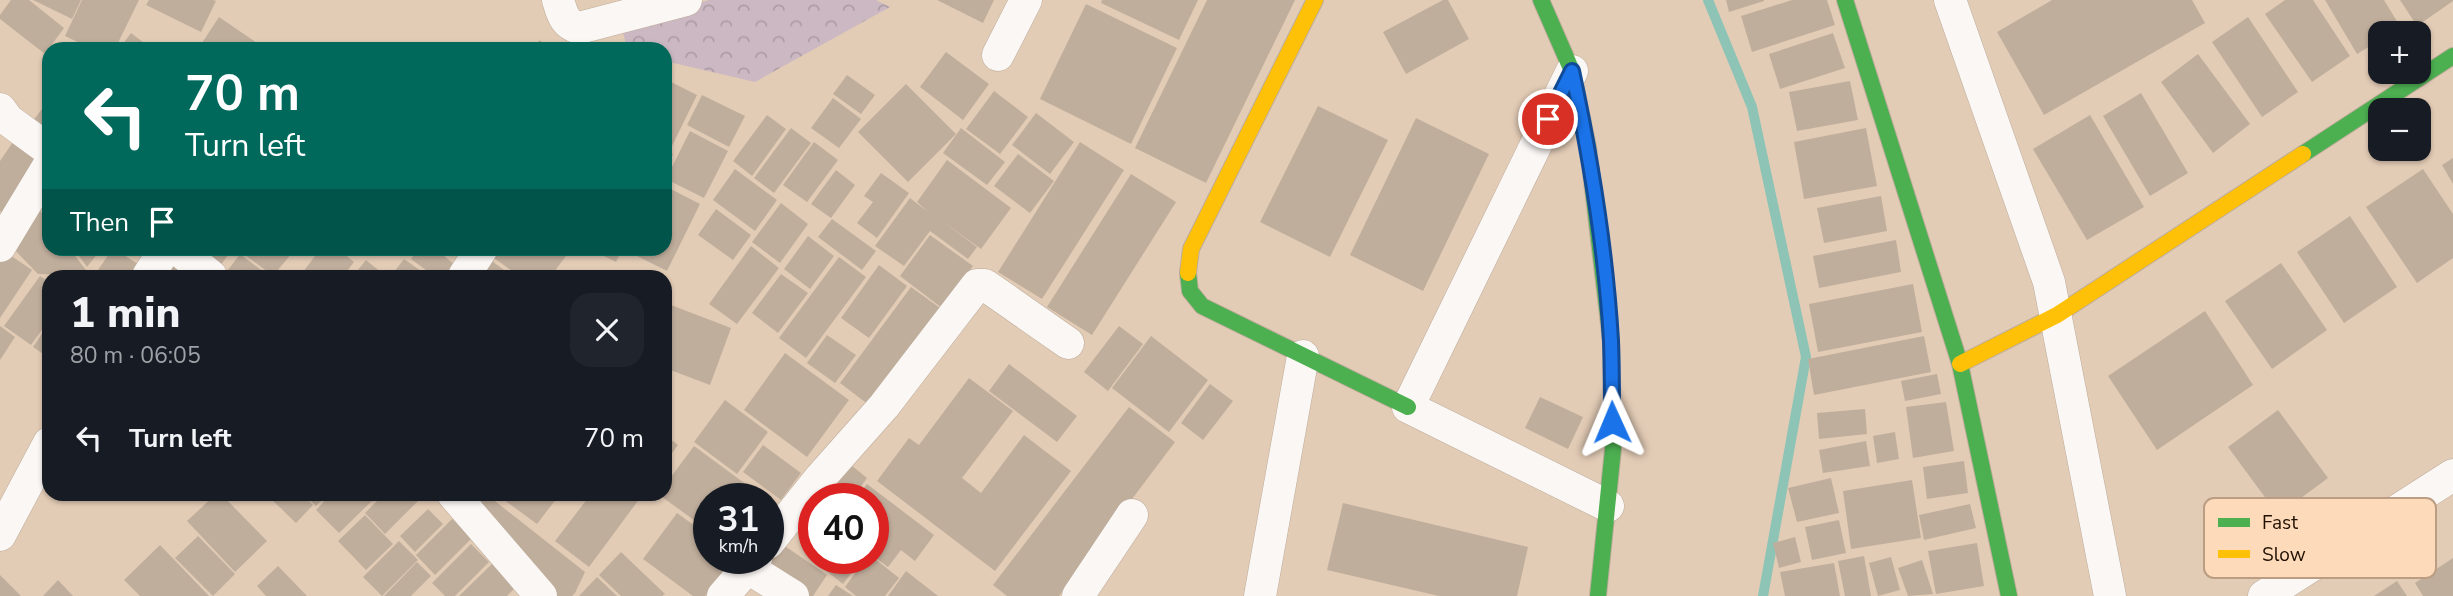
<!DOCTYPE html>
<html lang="en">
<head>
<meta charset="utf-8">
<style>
	body { margin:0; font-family:"Nunito Sans",sans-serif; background:#20242c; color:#f1f3f6; height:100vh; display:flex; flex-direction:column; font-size:26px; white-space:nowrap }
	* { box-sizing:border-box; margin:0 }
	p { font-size:23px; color:#9ea1a6 }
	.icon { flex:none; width:38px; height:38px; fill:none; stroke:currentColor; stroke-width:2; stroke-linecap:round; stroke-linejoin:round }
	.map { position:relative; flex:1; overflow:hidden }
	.panel { position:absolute; left:42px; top:270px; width:630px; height:231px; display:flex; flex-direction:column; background:#171b24; border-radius:21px; box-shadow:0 2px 5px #0004 }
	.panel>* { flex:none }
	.top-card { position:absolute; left:42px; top:42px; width:630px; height:214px; border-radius:21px; box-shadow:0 2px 5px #0004; background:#00695c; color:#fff; overflow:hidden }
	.buttons { position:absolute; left:2368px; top:21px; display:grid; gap:14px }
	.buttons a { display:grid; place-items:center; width:63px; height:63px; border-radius:14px; background:#171b24; box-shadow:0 2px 5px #0004; font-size:35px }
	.speed { position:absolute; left:693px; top:483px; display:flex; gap:14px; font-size:35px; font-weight:700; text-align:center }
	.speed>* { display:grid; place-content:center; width:91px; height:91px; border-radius:50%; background:#171b24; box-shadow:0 2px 5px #0004; line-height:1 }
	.speed small { font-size:18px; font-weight:400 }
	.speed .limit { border:10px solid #d22; background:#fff; color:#111 }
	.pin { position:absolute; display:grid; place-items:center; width:60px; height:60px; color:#fff; margin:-30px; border:4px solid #fff; border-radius:50%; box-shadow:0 2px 7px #0007 }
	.me { position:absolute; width:77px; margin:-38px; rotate:359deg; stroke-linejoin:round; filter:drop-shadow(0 0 5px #0008) }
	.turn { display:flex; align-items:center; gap:24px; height:147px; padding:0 28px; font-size:32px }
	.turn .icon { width:91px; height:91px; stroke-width:2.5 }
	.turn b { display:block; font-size:49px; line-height:60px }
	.then { display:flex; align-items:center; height:66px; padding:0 28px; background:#0003; gap:14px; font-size:26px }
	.round { display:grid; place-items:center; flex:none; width:74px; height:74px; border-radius:21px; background:#20242c }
	.overview { display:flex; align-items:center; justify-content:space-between; height:119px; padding:0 28px }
	h1 { font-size:42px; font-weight:800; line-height:52px }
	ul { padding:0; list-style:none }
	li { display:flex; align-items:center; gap:21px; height:98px; padding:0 28px }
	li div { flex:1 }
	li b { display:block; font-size:26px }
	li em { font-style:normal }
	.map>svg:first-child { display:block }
	.park { fill:url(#park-crowns) }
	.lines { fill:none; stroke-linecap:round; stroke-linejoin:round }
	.stream { stroke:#8ec4b5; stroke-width:10 }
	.building { fill:#c0ae9c }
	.street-casing { stroke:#bdac9b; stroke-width:33 }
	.fast-casing { stroke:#bdac9b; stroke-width:18 }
	.slow-casing { stroke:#bdac9b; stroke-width:18 }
	.street { stroke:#fbf7f4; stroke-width:32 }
	.fast { stroke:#4caf50; stroke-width:16 }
	.slow { stroke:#ffc107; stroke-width:16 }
	.route-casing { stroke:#114b97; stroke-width:18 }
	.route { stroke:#1a73e8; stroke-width:12 }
	.key { fill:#fddab9; stroke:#ba9d82; stroke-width:2 }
	.key-label { font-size:19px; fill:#1f1002 }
</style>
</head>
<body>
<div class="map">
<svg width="2453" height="596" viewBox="0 0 2453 596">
	<defs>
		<pattern id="park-crowns" width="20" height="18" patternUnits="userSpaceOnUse" patternTransform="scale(1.75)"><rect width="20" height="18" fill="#cbb8c2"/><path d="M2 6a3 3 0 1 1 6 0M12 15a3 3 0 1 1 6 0" fill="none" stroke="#ae9da5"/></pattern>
	</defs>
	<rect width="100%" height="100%" fill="#e3ccb6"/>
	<path class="park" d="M709,0H876L890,7L755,82L665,61V49H627L622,28Z"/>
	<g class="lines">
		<path class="stream" d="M1708,0L1752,107L1806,357L1763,596"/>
	</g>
	<g class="building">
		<path d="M11,0H29L64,28L45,54L0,19V15Z"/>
		<path d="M33,0H81L72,19Z"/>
		<path d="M82,0H139L115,49H92L65,36Z"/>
		<path d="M149,0H213L216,1L201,32L146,5Z"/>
		<path d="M937,0H994L983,23Z"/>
		<path d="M1102,0H1198L1179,40L1101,3Z"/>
		<path d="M1207,0H1295L1206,183L1135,148Z"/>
		<path d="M1443,0H1448L1469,39L1406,74L1383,32Z"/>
		<path d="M1726,0H1764V1L1729,12Z"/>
		<path d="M1792,0H1827L1835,25L1752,52L1741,16Z"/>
		<path d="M2052,0H2192L2205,23L2044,115L1997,32Z"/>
		<path d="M2285,0H2313L2350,56L2312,82L2265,14Z"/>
		<path d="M2325,0H2384L2401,28L2392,33H2380V40L2357,54Z"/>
		<path d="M2400,0H2453V1L2417,26Z"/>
		<path d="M1086,4L1177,48L1131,144L1040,99Z"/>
		<path d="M219,17L266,49H205L200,46Z"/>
		<path d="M2248,17L2298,92L2262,117L2212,42Z"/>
		<path d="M131,33L152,49H119Z"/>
		<path d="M1833,33L1845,68L1780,89L1769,54Z"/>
		<path d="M539,40L556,49H535Z"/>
		<path d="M946,52L989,84L963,120L920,87Z"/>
		<path d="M2198,54L2250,124L2213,153L2161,82Z"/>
		<path d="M847,75L875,95L861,114L833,94Z"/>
		<path d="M665,79L697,95L670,150L665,148Z"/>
		<path d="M1850,81L1858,120L1797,131L1789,92Z"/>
		<path d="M906,84L956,134L908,182L858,132Z"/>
		<path d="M994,91L1028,117L1000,154L966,129Z"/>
		<path d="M2141,93L2188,173L2150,196L2103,116Z"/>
		<path d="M702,95L745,116L729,147L687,125Z"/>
		<path d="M833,98L861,119L839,148L811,128Z"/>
		<path d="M49,100V143L28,127Z"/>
		<path d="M1318,106L1388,140L1330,257L1260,222Z"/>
		<path d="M1036,113L1074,142L1050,174L1012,145Z"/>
		<path d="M767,115L786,129L752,176L733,161Z"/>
		<path d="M2090,115L2144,207L2087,240L2033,149Z"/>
		<path d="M1416,118L1489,154L1423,291L1350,255Z"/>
		<path d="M791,128L811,143L774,193L754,178Z"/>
		<path d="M961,128L1005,162L987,185L943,153Z"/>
		<path d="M1866,128L1877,186L1804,199L1794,142Z"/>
		<path d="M690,131L728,151L704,198L666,179Z"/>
		<path d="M15,139L43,158L4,214L0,211V161Z"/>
		<path d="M814,142L838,160L807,202L783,185Z"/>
		<path d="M1080,142L1124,170L1042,299L998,272Z"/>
		<path d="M665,150L673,154L665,170Z"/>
		<path d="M1018,154L1054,181L1030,213L994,186Z"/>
		<path d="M2453,158V184L2442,165Z"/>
		<path d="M947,160L1011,208L981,249L942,221L977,247L968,259L930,231L904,266L875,246L910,198L928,212L917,202Z"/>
		<path d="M735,169L777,200L755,231L713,200Z"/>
		<path d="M2423,169L2453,214V258L2417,283L2366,207Z"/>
		<path d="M836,170L855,185L831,218L811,204Z"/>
		<path d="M881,173L909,193L877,238L857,223L873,202L864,196Z"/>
		<path d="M1131,174L1176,202L1092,335L1047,307Z"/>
		<path d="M665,186L700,204L667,271L631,253L633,248H665Z"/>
		<path d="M1881,196L1887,231L1824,243L1817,208Z"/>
		<path d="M781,203L808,224L780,263L752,242Z"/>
		<path d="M36,206L49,222V248H69L89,274L86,276L38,274L6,241Z"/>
		<path d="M716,209L751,235L733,260L698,235Z"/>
		<path d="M2350,216L2397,287L2344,323L2297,252Z"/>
		<path d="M832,219L876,251L862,270L818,237Z"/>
		<path d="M930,235L973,266L942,308L900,276Z"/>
		<path d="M808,236L834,256L810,289L784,269Z"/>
		<path d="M1896,240L1901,272L1819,288L1813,256Z"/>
		<path d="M751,246L779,268L737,324L709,304Z"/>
		<path d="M73,248H102L87,267Z"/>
		<path d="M113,248L141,266L134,276H100L96,273Z"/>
		<path d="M192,248H233L218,269Z"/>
		<path d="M236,248H286L292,253L273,276Z"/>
		<path d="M321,248H337L354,262L343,276H300Z"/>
		<path d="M419,248H434L459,268L453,276H434L411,259Z"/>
		<path d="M490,248H572L551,276H519L487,253Z"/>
		<path d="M588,248H623L616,262Z"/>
		<path d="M4,251L32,270L0,318V257Z"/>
		<path d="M172,253L203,276H164Z"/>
		<path d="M240,254L269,276H237L228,270Z"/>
		<path d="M839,257L866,277L806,358L779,338Z"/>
		<path d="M488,258L512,276H474Z"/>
		<path d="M404,259L428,276H391Z"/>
		<path d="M366,260L382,273L380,276H353Z"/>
		<path d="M2281,263L2327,330L2272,369L2225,301Z"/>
		<path d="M879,265L907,286L869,338L841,318Z"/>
		<path d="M781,274L808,293L778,333L752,313Z"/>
		<path d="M40,276L49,282V320L31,345L4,326Z"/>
		<path d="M1913,284L1922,332L1818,352L1809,304Z"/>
		<path d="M911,287L940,308L869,405L840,383Z"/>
		<path d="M671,305L731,328L710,385L665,368V322Z"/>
		<path d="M2205,311L2253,385L2157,450L2108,376Z"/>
		<path d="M49,323V358L33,347Z"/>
		<path d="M0,326L15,337L0,360Z"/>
		<path d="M1119,326L1143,344L1108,391L1084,372Z"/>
		<path d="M827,335L856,355L835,383L807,363Z"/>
		<path d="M1151,336L1208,380L1169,432L1112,388Z"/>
		<path d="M1924,336L1931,372L1814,395L1808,359Z"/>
		<path d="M785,353L849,400L807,457L744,410Z"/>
		<path d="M1009,364L1077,416L1057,442L989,391Z"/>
		<path d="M1937,374L1941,394L1905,401L1901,381Z"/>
		<path d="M969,378L1013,411L962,478L981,493L1024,435L1071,471L995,571L877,481L909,438L919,445Z"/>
		<path d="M1210,384L1233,401L1203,440L1181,423Z"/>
		<path d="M1540,397L1583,417L1568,449L1525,428Z"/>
		<path d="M725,400L768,432L737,474L694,442Z"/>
		<path d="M1946,402L1954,451L1913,458L1906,407Z"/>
		<path d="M1129,407L1175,442L1059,596H1007L993,585Z"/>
		<path d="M1865,409L1867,434L1819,439L1817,413Z"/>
		<path d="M2278,410L2328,478L2278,515L2228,447Z"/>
		<path d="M1895,432L1899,459L1877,463L1873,436Z"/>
		<path d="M665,435L678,445L665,463Z"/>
		<path d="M1866,441L1870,466L1823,473L1819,450Z"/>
		<path d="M763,445L801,473L781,500L743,472Z"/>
		<path d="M694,446L766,499H709V531L658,494H665V485Z"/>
		<path d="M1964,461L1968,493L1927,499L1923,467Z"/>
		<path d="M851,465L867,478L852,499H826Z"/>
		<path d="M1831,478L1839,513L1797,522L1788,488Z"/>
		<path d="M1912,480L1921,538L1851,549L1843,491Z"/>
		<path d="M867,484L934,535L915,561L901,550L888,567L873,556V499H856Z"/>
		<path d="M216,494H221L267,541L235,572L187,521Z"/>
		<path d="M266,494H302L313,505L296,523Z"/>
		<path d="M303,494H328L316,506Z"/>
		<path d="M331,494H379L339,533L316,510Z"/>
		<path d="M384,494H419L422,497L385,534L365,513Z"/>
		<path d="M464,494H486L585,572L575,593L572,596H555Z"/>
		<path d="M496,494H560L537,524Z"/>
		<path d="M591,494H643L589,567L555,541Z"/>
		<path d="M1343,503L1528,547L1517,596H1439L1327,570Z"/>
		<path d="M1970,504L1976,528L1924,540L1919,515Z"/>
		<path d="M428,509L443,524L415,552L400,536Z"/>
		<path d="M677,513L709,536V558H733L705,596H693L643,559Z"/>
		<path d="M365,515L393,544L366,570L338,541Z"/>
		<path d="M452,519L472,538L435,575L416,555Z"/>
		<path d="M1839,520L1846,553L1812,560L1805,527Z"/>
		<path d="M198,536L235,574L213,596L175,558Z"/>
		<path d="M1795,537L1801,562L1779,568L1773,543Z"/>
		<path d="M399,541L418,560L382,596L363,577Z"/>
		<path d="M779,542L827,575L813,596H804L762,568Z"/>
		<path d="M1977,543L1984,586L1936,594L1928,551Z"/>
		<path d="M471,544L489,562L455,596H445L432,583Z"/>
		<path d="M160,545L209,596H140L124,580Z"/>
		<path d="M621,552L665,594L662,596H621L599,575Z"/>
		<path d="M1864,556L1871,596H1845L1838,561Z"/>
		<path d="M1891,557L1900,590L1878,596L1869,563Z"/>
		<path d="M810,558H863L843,584Z"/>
		<path d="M866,558H874L899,578L885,596H856L845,587Z"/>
		<path d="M2453,558V596H2423L2415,583Z"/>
		<path d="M496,560L519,584L507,596H459Z"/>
		<path d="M1922,560L1933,594L1908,596L1898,568Z"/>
		<path d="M417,562L431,576L411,596H384Z"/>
		<path d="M1834,563L1840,596H1785L1780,572Z"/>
		<path d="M278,566L307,596H266L257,586Z"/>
		<path d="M906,571L938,596H888Z"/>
		<path d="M0,575L21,596H0Z"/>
		<path d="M597,577L617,596H579Z"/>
		<path d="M58,580L73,596H43Z"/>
		<path d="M2397,581L2407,596H2374Z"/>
		<path d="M836,585L853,596H828Z"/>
	</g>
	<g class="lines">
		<g class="street-casing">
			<g id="street">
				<path d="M558,0C562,13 564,24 579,28L686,0"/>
				<path d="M1950,0L2049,282L2110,596"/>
				<path d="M998,55L1026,0"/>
				<path d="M1572,71L1408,407L1608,506"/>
				<path d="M0,109L8,120L49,150"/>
				<path d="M0,246L49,165"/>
				<path d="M176,248L211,276"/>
				<path d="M148,276L166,248"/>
				<path d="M464,276L482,248"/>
				<path d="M453,494L541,596"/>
				<path d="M0,535L49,443"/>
				<path d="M768,543L821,477L884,406L977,285H985L1068,343"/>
				<path d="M748,568L793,596"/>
				<path d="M723,596L756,558"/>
				<path d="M1078,596L1132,515"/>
				<path d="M1260,596L1303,356"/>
				<path d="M2264,596L2453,475"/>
			</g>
		</g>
		<g class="fast-casing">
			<g id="fast">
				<path d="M1541,0L1572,71L1588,147L1611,341L1613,449L1598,596"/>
				<path d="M1845,0L1960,364L2009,596"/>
				<path d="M2303,154L2453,56"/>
				<path d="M1188,273L1190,291L1202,306L1408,407"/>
			</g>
		</g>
		<g class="slow-casing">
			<g id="slow">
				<path d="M1188,273L1191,249L1315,0"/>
				<path d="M1960,364L2057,315L2303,154"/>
			</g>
		</g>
		<use href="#street" class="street"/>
		<use href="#fast" class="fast"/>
		<use href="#slow" class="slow"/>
	</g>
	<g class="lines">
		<g class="route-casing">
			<path id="route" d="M1548,119L1572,71C1591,160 1606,251 1611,341C1612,368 1612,395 1612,422"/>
		</g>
		<use href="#route" class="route"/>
	</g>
	<rect x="2204" y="498" width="232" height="80" rx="10" class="key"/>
	<rect x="2218" y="518" width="32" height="9" fill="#4caf50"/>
	<rect x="2218" y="550" width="32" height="8" fill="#ffc107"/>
	<g class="key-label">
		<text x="2262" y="529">Fast</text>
		<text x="2262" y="561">Slow</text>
	</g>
</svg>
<div class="buttons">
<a>+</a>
<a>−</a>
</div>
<div class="speed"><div>31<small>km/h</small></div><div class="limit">40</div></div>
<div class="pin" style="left:1548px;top:119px;background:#d93025"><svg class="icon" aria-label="arrive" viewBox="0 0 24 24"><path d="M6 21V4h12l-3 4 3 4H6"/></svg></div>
<svg class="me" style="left:1612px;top:422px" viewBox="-20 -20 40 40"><path d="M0-17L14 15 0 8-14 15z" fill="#1a73e8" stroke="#fff" stroke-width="4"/></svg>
<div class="top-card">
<div class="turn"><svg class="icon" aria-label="left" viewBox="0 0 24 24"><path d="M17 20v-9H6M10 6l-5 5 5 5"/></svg><div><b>70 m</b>Turn left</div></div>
<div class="then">Then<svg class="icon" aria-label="arrive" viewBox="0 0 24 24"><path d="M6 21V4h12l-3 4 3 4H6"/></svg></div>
</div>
<section class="panel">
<div class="overview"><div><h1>1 min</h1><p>80 m · 06:05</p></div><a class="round"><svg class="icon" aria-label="close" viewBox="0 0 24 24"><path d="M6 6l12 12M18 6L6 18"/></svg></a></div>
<ul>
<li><svg class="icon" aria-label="left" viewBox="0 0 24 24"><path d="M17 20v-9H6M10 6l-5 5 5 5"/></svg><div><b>Turn left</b></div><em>70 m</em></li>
</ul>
</section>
</div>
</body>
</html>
